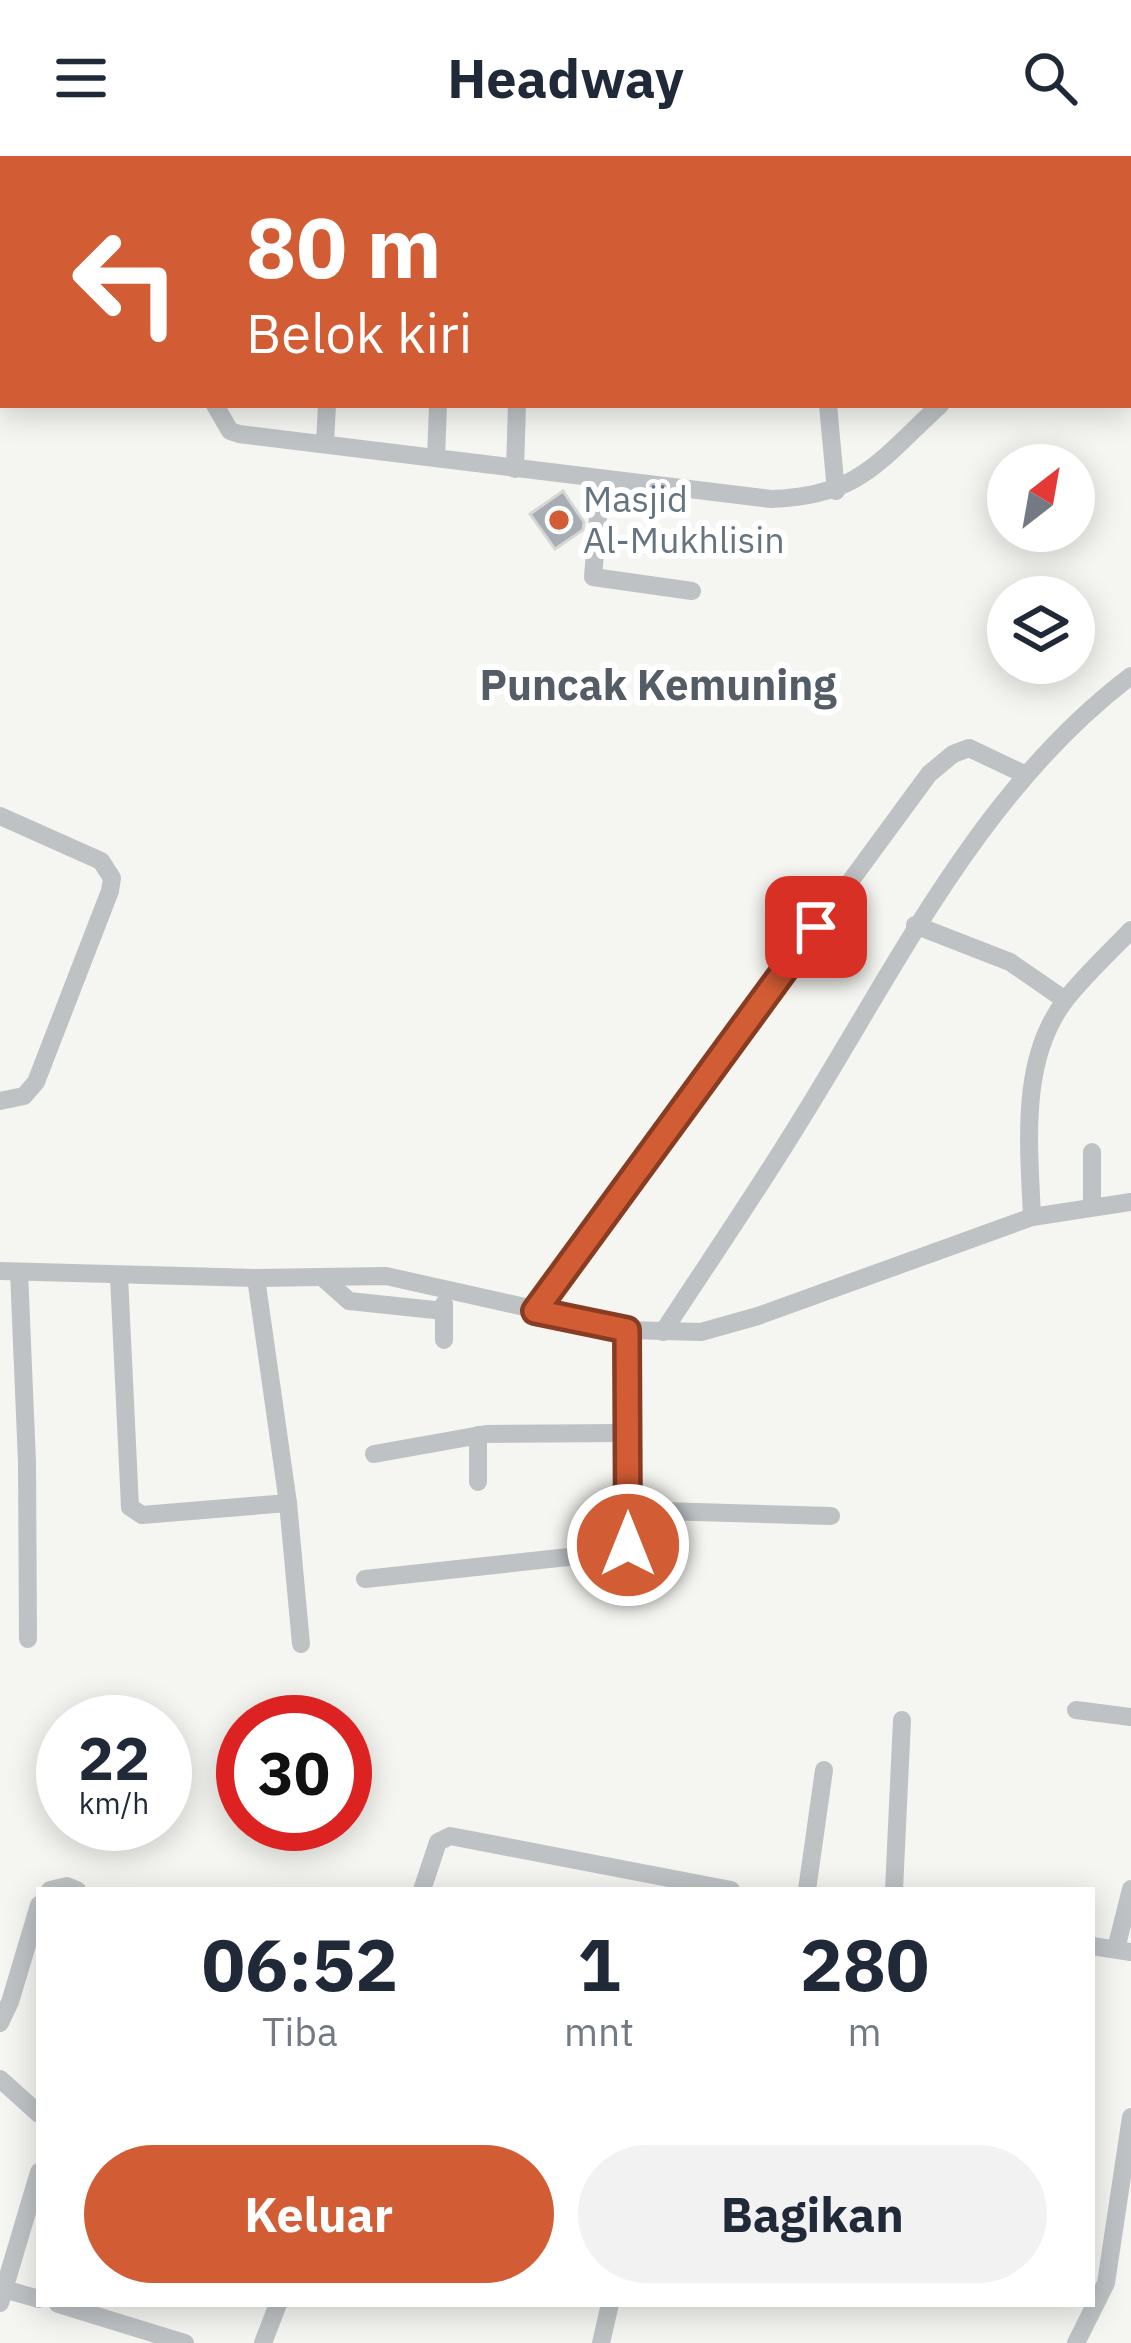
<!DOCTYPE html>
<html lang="id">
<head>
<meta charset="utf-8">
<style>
	body { margin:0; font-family:"IBM Plex Sans",sans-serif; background:#f2f2f3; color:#1f2937; height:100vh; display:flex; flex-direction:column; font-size:45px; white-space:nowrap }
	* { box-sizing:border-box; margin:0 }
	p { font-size:39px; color:#747a83 }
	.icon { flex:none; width:66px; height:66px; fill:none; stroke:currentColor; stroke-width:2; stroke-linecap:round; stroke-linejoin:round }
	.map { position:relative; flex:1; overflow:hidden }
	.panel { position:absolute; left:36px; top:1731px; width:1059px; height:420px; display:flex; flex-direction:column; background:#fff; border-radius:0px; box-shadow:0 6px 30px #0003 }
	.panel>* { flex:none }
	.banner { position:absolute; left:0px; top:0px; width:1131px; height:252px; box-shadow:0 6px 30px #0003; background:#d25c34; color:#fff; overflow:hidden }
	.needle { width:78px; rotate:31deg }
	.fabs { position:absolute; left:987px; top:288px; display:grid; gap:24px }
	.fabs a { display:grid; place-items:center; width:108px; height:108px; border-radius:50%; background:#fff; box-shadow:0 6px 30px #0003; font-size:60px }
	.speed { position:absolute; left:36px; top:1539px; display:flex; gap:24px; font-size:60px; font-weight:700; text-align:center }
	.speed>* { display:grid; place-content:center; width:156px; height:156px; border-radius:50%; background:#fff; box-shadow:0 6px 30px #0003; line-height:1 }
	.speed small { font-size:30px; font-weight:400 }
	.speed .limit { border:18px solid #d22; background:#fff; color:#111 }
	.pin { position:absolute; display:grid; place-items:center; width:102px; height:102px; color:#fff; margin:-51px; border-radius:24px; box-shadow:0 6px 18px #0006 }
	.me { position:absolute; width:132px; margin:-66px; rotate:0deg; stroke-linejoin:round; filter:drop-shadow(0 0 9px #0008) }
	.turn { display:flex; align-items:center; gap:42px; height:252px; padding:0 48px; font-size:54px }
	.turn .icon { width:156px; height:156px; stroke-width:2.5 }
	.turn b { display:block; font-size:84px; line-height:102px }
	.eta { display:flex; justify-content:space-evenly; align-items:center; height:204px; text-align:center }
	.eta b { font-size:72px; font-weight:700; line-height:84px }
	.action { display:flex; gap:24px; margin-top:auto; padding:24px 48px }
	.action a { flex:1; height:138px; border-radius:72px; background:#d25c34; color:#fff; font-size:48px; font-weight:700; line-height:138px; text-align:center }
	.action a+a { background:#f2f2f3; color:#1f2937 }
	header { display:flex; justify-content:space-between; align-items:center; height:156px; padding:0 48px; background:#fff; font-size:54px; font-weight:700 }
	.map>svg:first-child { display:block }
	.building { fill:#a7aeb3; stroke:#d6d6d4; stroke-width:3 }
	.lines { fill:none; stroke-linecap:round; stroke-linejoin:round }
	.minor { stroke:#bec2c5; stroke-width:18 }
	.route-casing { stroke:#883c22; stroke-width:30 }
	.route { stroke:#d25c34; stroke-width:21 }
	.poi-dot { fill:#d25c34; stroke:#fff; stroke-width:4.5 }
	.labels { text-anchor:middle; stroke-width:12; stroke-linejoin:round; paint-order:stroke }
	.poi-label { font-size:36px; fill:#667480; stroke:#fff; text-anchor:start }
	.quarter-label { font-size:42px; font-weight:bold; fill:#545d65; stroke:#fff }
</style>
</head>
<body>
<header><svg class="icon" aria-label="menu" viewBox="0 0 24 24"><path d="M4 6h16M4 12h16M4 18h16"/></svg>Headway<svg class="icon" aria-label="search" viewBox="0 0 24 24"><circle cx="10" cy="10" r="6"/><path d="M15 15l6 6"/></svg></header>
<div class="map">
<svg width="1131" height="2187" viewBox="0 0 1131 2187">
	<rect width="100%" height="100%" fill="#f5f5f1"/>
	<path class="building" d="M563,335L584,366L583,374L555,393L530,358Z"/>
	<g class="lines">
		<g class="minor">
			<path d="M433,0L434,3"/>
			<path d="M555,0L556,3"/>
			<path d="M1095,0L1096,3"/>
			<path d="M99,3L100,0"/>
			<path d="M229,3L244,0"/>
			<path d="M877,3V0"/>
			<path d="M0,74H3"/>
			<path d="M1128,80L1131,88"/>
			<path d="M1128,133H1131"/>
			<path d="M0,230L3,229"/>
			<path d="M215,249L230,275L239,278L771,343C860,340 879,305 940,249"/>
			<path d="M828,249L836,335"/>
			<path d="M325,287L327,249"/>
			<path d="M436,302L438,249"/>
			<path d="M515,313L517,249"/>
			<path d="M601,325L593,421L692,435"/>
			<path d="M0,660L101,705L112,722L110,735L36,926L24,940L0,945"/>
			<path d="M915,769L1010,806L1065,844"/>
			<path d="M1092,1051V996"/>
			<path d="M1032,1061C1029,989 1019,902 1067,842C1086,818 1110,796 1131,774"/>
			<path d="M0,1115L256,1122L386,1120L627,1174L701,1176L758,1160L1032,1061L1131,1046"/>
			<path d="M19,1116L27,1306L28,1483"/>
			<path d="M119,1120L130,1351L142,1359L288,1347"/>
			<path d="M322,1121L349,1145L444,1155"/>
			<path d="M256,1122L288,1347L301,1488"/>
			<path d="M535,1155L929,618L953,598L969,592L1026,619"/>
			<path d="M663,1176C708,1107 754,1040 797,970C896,812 979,635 1131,520"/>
			<path d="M444,1184V1148"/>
			<path d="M374,1298L486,1278L627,1277"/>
			<path d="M478,1326V1279"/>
			<path d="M627,1354L831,1360"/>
			<path d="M365,1423L624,1395L628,1389L627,1174"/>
			<path d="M1076,1554L1131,1561"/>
			<path d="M50,1734L67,1730L77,1734"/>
			<path d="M422,1734L438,1686L450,1680L731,1734"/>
			<path d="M807,1734L824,1614"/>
			<path d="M894,1734L902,1564"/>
			<path d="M1092,1790L1131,1796"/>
			<path d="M1116,1793L1131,1733"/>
			<path d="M0,1867L10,1846L39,1749"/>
			<path d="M0,1923L39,1958"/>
			<path d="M4,2133L39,2143"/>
			<path d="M0,2147L39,2016"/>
			<path d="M58,2148L185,2187"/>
			<path d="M263,2187L278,2148"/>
			<path d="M601,2187L610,2148"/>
			<path d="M1076,2187L1106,2127L1131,1961"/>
		</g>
	</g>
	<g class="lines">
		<g class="route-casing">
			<path id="route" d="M628,1389L627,1174L535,1155L816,771"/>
		</g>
		<use href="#route" class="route"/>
	</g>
	<circle class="poi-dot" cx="559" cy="364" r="12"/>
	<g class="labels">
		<g class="poi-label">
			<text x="583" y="356">Masjid<tspan x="583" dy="41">Al-Mukhlisin</tspan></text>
		</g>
		<g class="quarter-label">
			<text x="658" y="544">Puncak Kemuning</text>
		</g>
	</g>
</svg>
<div class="fabs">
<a><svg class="needle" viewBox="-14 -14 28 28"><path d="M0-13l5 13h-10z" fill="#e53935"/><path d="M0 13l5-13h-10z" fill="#747a83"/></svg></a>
<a><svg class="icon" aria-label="layers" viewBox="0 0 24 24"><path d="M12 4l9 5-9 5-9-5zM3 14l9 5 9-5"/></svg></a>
</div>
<div class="speed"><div>22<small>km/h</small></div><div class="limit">30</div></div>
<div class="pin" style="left:816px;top:771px;background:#d93025"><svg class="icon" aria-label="arrive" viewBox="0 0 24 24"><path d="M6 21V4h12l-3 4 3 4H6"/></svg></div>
<svg class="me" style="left:628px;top:1389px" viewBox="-20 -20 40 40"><circle r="17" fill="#d25c34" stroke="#fff" stroke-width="3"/><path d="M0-11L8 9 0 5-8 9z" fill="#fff"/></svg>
<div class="banner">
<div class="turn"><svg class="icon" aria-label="left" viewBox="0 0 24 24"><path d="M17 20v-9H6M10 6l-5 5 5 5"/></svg><div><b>80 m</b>Belok kiri</div></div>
</div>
<section class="panel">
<div class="eta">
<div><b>06:52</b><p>Tiba</p></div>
<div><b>1</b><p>mnt</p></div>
<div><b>280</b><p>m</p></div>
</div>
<div class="action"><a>Keluar</a><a>Bagikan</a></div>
</section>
</div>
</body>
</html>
